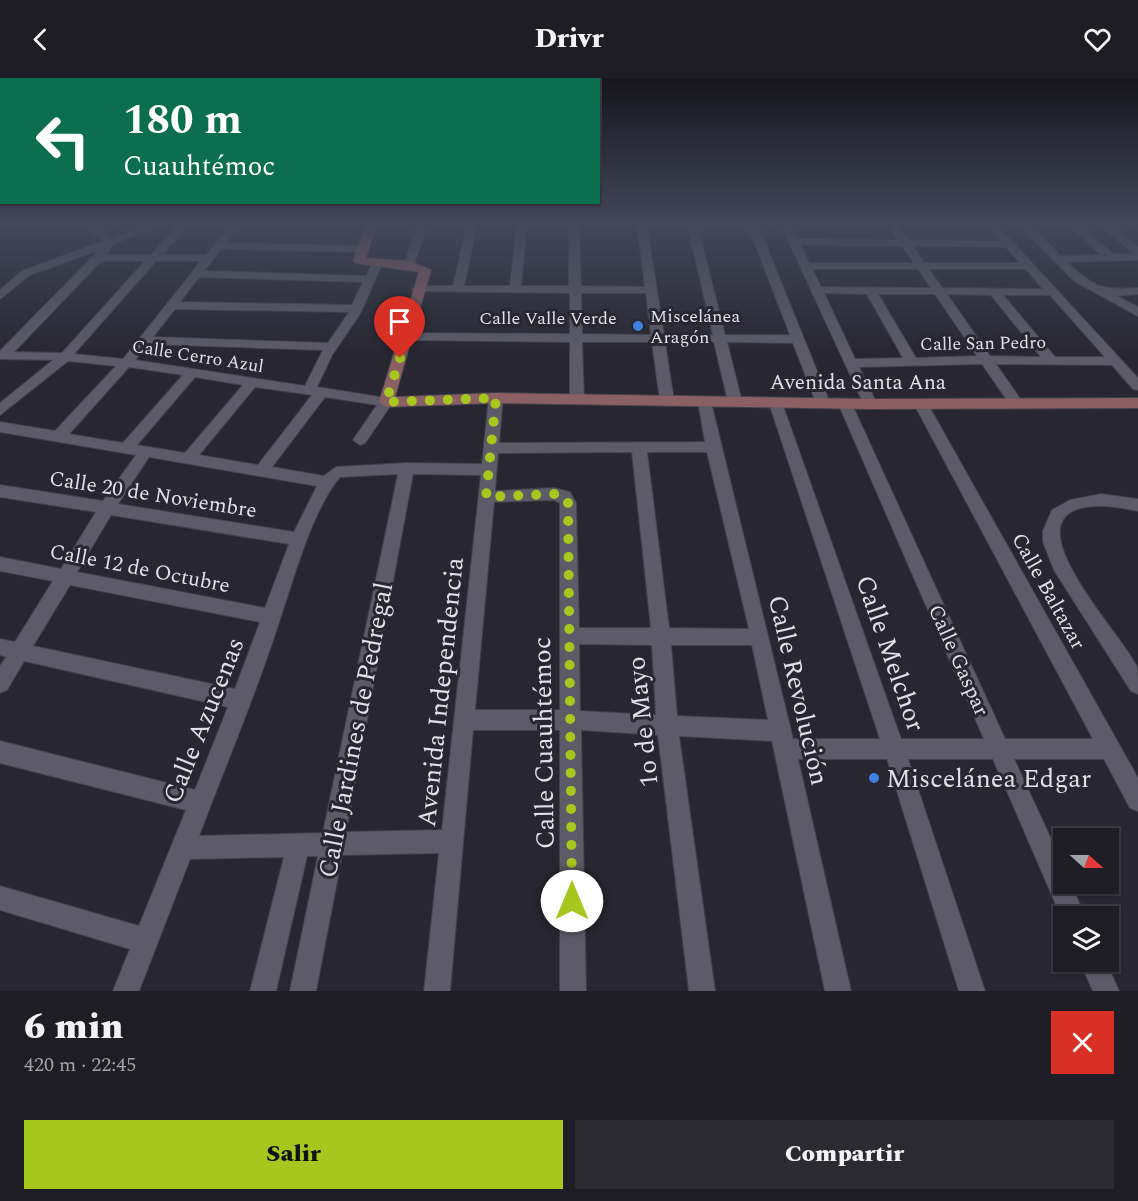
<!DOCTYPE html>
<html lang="es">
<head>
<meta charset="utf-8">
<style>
	body { margin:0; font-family:Spectral,serif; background:#2b2a32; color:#f1f3f6; height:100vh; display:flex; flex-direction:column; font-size:22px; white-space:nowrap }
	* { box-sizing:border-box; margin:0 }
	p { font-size:20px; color:#a1a2a7 }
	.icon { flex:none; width:33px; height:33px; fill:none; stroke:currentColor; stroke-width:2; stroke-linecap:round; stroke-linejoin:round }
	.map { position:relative; height:913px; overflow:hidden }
	.sheet { display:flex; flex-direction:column; background:#1e1d25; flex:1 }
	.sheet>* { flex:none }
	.hud { position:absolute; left:0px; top:0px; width:600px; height:126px; box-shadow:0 2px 4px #0004,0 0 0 2px #3c3b42; background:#0b6e4f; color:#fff; overflow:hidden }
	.needle { width:39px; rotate:111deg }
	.fabs { position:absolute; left:1053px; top:750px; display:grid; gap:12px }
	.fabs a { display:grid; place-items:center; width:66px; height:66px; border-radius:0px; background:#1e1d25; box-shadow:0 2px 4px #0004,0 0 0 2px #3c3b42; font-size:30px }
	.pin { position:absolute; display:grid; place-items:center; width:51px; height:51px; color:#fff; margin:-62px -26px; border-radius:50% 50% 50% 0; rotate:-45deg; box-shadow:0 0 6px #0007 }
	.pin .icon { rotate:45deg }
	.me { position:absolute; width:66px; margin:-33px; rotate:0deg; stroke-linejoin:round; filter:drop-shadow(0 0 4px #0008) }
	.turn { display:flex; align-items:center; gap:21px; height:126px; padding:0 24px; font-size:27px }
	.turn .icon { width:78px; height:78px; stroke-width:2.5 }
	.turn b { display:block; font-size:42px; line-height:51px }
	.round { display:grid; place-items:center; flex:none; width:63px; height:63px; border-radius:0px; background:#2b2a32 }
	.summary { display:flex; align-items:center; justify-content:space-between; height:102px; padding:0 24px }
	h1 { font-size:36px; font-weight:800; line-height:45px }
	.cta { display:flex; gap:12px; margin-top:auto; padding:12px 24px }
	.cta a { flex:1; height:69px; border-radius:0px; background:#a7c71e; color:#111; font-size:24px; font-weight:800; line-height:69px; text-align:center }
	.cta a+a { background:#2b2a32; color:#f1f3f6 }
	header { display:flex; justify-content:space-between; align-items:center; height:78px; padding:0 24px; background:#1e1d25; font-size:27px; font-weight:800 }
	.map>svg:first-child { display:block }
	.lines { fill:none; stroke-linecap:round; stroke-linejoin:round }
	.street-casing { stroke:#43424a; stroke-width:2 }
	.secondary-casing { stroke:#43424a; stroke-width:2 }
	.street { fill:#5c5b67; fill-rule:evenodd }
	.secondary { fill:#8a6065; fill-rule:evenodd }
	.route { stroke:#a7c71e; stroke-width:10; stroke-dasharray:0 18 }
	.shop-dot { fill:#3f7fe0; stroke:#282731; stroke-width:2 }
	.labels { text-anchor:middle; stroke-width:6; stroke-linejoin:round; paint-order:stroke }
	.far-poi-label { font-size:18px; fill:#e0e0e7; stroke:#282731; text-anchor:start }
	.far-street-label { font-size:18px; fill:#e0e0e7; stroke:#282731 }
	.street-label { font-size:21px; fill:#e0e0e7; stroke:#282731 }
	.near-street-label { font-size:26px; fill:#e0e0e7; stroke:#282731 }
	.near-poi-label { font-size:26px; fill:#e0e0e7; stroke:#282731; text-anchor:start }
</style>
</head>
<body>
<header><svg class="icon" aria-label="back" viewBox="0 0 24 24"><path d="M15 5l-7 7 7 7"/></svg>Drivr<svg class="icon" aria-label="heart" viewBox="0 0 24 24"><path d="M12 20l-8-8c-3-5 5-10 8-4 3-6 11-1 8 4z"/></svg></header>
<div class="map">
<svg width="1138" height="913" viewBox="0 0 1138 913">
	<rect width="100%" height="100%" fill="#282731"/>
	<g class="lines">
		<g class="street-casing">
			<g id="street">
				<path d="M85,147H96L112,160L148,147H162L113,166L106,177H151L178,147H188L162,177H206L230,147H240L226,165L361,168L366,171L361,174L221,171L204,193L366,198L373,184H381L382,186L360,236L332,277L317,309L386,320L393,324L365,365L360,367L353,362L377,327L325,319L272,389L324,398L336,389L407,385L482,386L489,320L496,316L503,320L499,365L705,364L698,323L700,320H710L793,661H880L769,325L776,321L781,322L901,661H984L838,325L845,321L850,322L1005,661H1093L914,326L921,322L926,323L1138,700V733L1130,730L1104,681H1014L1064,789V806H1071L1085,838H1064V845L993,681H908L985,913H959L887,681H798L851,913H825L772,663L679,658L715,913H689L658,657L581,652L586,913H560V652H473L450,913H424L439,775L342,777L316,913H290L318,778H307L276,913H250L284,779L190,781L139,913H113L130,871L0,832V808L139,848L186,732L0,685V663L195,712L228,629L24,583L7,612L0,615V588L6,579L0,577V561L15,564L53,503L0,493V479L61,491L96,434L0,419V407L103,423L136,377L0,354V344L55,353L116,288L68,283L0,337V325L53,282L0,281V273L99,172L30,197L0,221V212L22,193L103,163ZM101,183H145L62,275L14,274ZM156,183H201L123,281L74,276ZM199,199L363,204L352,227L180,224ZM175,231L349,234L328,265L153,259ZM148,266L323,272L305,308L135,282ZM129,289L183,297L123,365L69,356ZM195,299L243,307L185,375L137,367ZM255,309L312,317L258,387L199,377ZM632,374L651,550H579L576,425L570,414L554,410L495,413L498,375ZM647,374H707L749,551L669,550ZM149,379L317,408L294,454L118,426ZM398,396L323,755L199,758C226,686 257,614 280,541C294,500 312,432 340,399ZM413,396L481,397L442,752L346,754ZM554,422L560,425V632H475L494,424ZM111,437L289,466L265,530L77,494ZM70,507L260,544L235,611L33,568ZM579,566L652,567L656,637L580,633ZM671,567H752L768,642L677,638Z"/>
				<path d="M417,147H427L414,187L409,190L404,187Z"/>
				<path d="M467,147H477L464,208H510L517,147H527L521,208H569V147H579L581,208L645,209L637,147H758L830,325L823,329L816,325L793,265L727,264L742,324L735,328L728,324L714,264H665L674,323L667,327L660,323L652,264H582L584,322L577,326L570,322V264L403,262V256L407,255L570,256V215L414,213L412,211L418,208H453ZM647,150H688L713,257H664ZM698,150H749L790,257H725ZM581,215H646L651,257L582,256Z"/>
				<path d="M781,147H791L798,161L898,162L888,147H898L908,162L1001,163L987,147H997L1138,300V312L1133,311L1112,287L996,286L1023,325L1016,329L1011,328L982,286L859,289L877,326L870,330L865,329ZM801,167L902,168L914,185H809ZM913,168L1006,169L1020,185H924ZM812,191H918L931,210L821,209ZM929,191H1026L1043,211L942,210ZM824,215L867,216L903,280L855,281ZM878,216H935L977,278L916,280ZM947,216L991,217L1041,279L990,278ZM1003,217H1050L1105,279H1055Z"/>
				<path d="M1019,147H1030L1061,178L1101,177L1069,147H1080L1113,176H1134L1100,147H1111L1138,169V182L1067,184C1094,210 1102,212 1138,210V216L1117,218L1138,229V238L1074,203Z"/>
				<path d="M1101,416L1138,421V433C1126,431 1113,428 1101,428C996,428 1123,556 1137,589C1138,596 1138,608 1138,616L1131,613L1054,492L1043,464V453L1052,432L1070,422Z"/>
				<path d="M1080,884H1106L1119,913H1093Z"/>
			</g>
		</g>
		<g class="secondary-casing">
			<path id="secondary" d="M366,147H376L366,180L409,183L431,192L395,319L496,315L870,321L1138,320V330L870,331L496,325L386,329L379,324L419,194L355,185L353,183Z"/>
		</g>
		<use href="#street" class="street"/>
		<use href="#secondary" class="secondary"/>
	</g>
	<linearGradient id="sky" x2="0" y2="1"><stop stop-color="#16151b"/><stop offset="0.53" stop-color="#42475a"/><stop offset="1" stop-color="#42475a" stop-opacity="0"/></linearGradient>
	<rect width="1138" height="275" fill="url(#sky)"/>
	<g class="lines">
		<path class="route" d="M400,280L386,324L496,320L486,419L554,416L564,418L568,425L572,823"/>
	</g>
	<g class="shop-dot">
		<circle cx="638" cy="248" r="6"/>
		<circle cx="874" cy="700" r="6"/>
	</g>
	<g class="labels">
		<g class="far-poi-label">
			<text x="650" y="244">Miscelánea<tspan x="650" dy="21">Aragón</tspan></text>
		</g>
		<g class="far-street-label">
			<text x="548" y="246">Calle Valle Verde</text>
			<text transform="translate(983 265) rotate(-1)" y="6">Calle San Pedro</text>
			<text transform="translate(198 278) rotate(9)" y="6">Calle Cerro Azul</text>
		</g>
		<g class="street-label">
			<text x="858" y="311">Avenida Santa Ana</text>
			<text transform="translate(153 416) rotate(9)" y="7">Calle 20 de Noviembre</text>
			<text transform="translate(140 490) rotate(11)" y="7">Calle 12 de Octubre</text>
			<text transform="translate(1049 513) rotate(61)" y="7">Calle Baltazar</text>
			<text transform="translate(959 582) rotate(66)" y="7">Calle Gaspar</text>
		</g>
		<g class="near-street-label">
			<text transform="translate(891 575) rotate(71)" y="9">Calle Melchor</text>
			<text transform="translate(799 612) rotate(77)" y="9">Calle Revolución</text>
			<text transform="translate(440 614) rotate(-84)" y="9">Avenida Independencia</text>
			<text transform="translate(203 642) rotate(-68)" y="9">Calle Azucenas</text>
			<text transform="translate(642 644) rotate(-96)" y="9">1o de Mayo</text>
			<text transform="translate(355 652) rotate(-79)" y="9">Calle Jardines de Pedregal</text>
			<text transform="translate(543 665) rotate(-91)" y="9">Calle Cuauhtémoc</text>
		</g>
		<g class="near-poi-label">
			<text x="886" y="709">Miscelánea Edgar</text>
		</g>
	</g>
</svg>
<div class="fabs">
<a><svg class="needle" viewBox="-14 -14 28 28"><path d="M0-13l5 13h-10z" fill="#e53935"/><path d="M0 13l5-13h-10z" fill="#a1a2a7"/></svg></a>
<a><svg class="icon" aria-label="layers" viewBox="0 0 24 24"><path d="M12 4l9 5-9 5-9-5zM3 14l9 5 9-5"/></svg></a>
</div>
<div class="pin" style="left:400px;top:280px;background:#d93025"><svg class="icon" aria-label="arrive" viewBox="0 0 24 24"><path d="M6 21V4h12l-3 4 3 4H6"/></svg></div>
<svg class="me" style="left:572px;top:823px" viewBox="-20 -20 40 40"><circle r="19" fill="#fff"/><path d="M0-13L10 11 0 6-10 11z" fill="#a7c71e"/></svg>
<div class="hud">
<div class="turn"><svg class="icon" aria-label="left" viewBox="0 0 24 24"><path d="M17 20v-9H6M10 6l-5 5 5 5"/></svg><div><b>180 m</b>Cuauhtémoc</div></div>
</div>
</div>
<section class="sheet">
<div class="summary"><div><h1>6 min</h1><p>420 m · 22:45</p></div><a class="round" style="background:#d93025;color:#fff"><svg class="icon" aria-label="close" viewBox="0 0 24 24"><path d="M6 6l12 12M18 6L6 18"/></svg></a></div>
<div class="cta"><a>Salir</a><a>Compartir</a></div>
</section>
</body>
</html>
